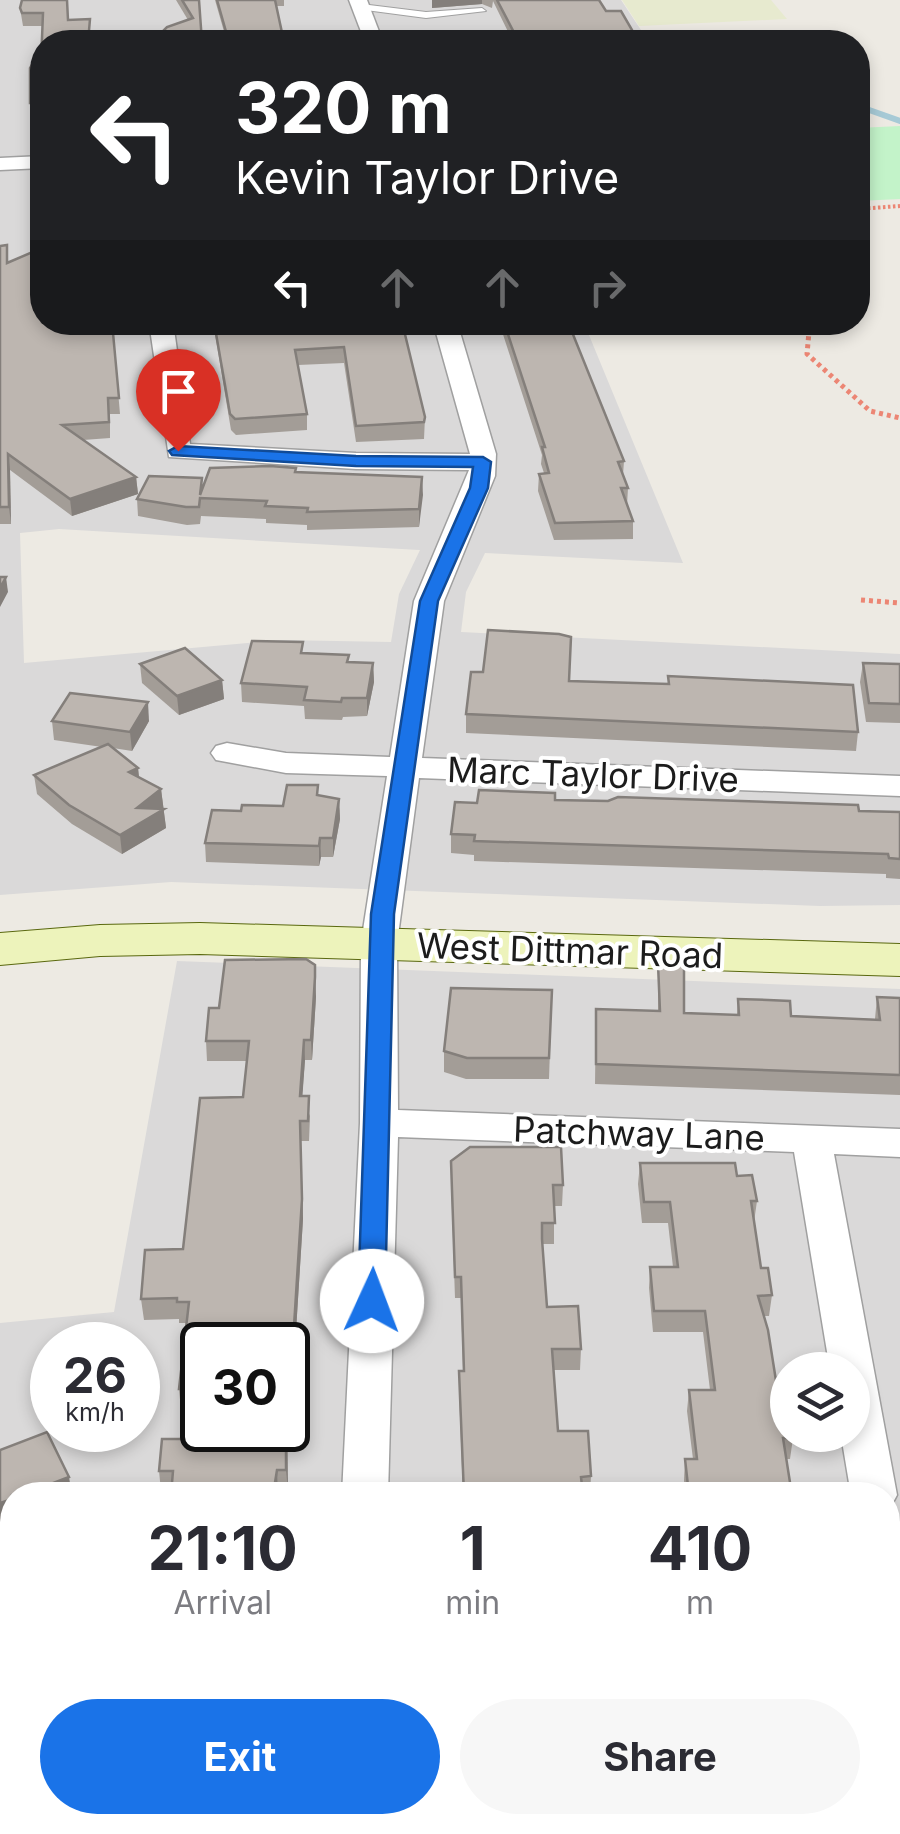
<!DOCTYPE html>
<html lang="en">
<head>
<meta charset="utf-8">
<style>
	body { margin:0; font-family:Inter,sans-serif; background:#f7f7f7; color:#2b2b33; height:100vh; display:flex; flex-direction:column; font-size:38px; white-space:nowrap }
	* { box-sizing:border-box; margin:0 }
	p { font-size:32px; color:#7c7c81 }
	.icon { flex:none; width:55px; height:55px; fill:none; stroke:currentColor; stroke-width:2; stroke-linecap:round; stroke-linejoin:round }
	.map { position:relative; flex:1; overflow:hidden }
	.sheet { position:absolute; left:0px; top:1482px; width:900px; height:352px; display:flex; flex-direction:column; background:#fff; border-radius:40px 40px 0 0; box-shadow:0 5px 15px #0003 }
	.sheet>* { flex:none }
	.guide { position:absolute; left:30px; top:30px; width:840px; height:305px; border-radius:40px; box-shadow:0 5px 15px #0003; background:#202124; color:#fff; overflow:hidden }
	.buttons { position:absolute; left:770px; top:1352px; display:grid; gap:20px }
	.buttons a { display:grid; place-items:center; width:100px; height:100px; border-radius:50%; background:#fff; box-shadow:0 5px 15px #0003; font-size:50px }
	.speed { position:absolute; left:30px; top:1322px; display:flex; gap:20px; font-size:50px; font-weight:700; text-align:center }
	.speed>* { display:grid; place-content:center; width:130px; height:130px; border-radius:50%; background:#fff; box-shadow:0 5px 15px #0003; line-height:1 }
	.speed small { font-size:25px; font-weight:400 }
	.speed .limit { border:5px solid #111; border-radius:15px; background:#fff; color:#111 }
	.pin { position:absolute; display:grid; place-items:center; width:85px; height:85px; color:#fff; margin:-102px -42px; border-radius:50% 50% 50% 0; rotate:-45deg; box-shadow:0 0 10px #0007 }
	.pin .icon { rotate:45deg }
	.me { position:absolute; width:110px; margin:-55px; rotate:2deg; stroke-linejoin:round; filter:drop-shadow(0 0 8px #0008) }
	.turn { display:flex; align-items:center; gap:35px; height:210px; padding:0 40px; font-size:45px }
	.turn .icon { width:130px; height:130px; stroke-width:2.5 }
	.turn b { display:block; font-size:70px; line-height:85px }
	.lanes { display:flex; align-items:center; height:95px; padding:0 40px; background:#0003; justify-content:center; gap:50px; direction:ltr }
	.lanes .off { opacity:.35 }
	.eta { display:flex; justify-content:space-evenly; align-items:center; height:170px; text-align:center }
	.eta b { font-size:60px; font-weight:700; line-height:70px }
	.button { display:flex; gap:20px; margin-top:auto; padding:20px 40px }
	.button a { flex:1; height:115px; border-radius:60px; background:#1a73e8; color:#fff; font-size:40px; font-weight:700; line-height:115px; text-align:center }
	.button a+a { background:#f7f7f7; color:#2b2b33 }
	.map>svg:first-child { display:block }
	.residential { fill:#dad9d9; fill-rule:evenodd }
	.farmland { fill:#e7eacf }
	.park { fill:#c3f3c9 }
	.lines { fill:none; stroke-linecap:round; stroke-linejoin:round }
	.stream { stroke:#a7cad6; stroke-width:6 }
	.lane-casing { stroke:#a0a0a0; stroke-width:2 }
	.street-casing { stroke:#a0a0a0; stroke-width:3 }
	.secondary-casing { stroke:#5a680f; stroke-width:2 }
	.path-far1 { stroke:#ec8674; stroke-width:4; stroke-dasharray:2.5 2.5; stroke-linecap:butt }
	.path { stroke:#ec8674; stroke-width:5; stroke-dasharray:4 4; stroke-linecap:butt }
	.lane { fill:#fff; fill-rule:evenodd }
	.street { fill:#fff; fill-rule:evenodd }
	.secondary { fill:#edf3bb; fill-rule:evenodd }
	.wall { fill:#a39d97 }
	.shaded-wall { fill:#847f7b }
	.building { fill:#bdb6b0; stroke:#847f7b; stroke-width:2.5 }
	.route { fill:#1a73e8; stroke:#114b97; stroke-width:2.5 }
	.labels { text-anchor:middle; stroke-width:8; stroke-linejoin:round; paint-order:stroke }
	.street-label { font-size:35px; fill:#1c1c1c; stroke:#fff }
</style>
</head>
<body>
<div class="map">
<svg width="900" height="1834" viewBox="0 0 900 1834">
	<rect width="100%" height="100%" fill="#edeae3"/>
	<g class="residential">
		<path d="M0,0H621L649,42H42V322L584,323L683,563L485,553L466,592L461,632L900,654V905L820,906L171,882L0,895ZM59,529L419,550H420L399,594L391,642L281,640L24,663L20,533Z"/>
		<path d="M177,961L900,989V1834H0V1323L114,1312ZM52,1345H138V1430H52ZM202,1345H288V1430H202ZM788,1370H852V1435H788ZM12,1495H888V1822H12Z"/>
	</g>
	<path class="farmland" d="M622,0H771L787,19L639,26Z"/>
	<path class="park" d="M900,126V199L858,201V128Z"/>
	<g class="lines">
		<path class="stream" d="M858,106L900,121"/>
		<g class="lane-casing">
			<path id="lane" d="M361,4L426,12L482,8L486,11L426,18L358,9Z"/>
		</g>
		<g class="street-casing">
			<g id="street">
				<path d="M349,0H367L383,42H365Z"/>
				<path d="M42,156V168L0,170V158Z"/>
				<path d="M149,322H173L190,444L356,453L470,454L433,322H457L496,454L495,476L444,601L422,758L900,776V796L419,778L397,943L398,1110L900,1129V1157L834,1154L897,1495L890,1508L888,1495H851L841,1435H852V1370H830L794,1152L398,1137L388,1495H342L360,1123L361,943L387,776L286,773L216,760L211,753L216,746L227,743L286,753L390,757L414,601L469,470L356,469L169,457Z"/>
				<path d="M888,1551L900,1555V1659L888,1654Z"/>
				<rect x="330" y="1822" width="52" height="12"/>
			</g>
		</g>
		<g class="secondary-casing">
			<path id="secondary" d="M200,923L900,944V976L200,954L100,956L0,965V933L100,925Z"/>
		</g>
		<path class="path-far1" d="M858,209L900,206"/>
		<g class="path">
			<path d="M815,322L809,332L807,354L870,411L900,418"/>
			<path d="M861,600L900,603"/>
		</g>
		<use href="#lane" class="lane"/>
		<use href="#street" class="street"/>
		<use href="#secondary" class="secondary"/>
	</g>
	<g class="wall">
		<path d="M176,0H199L202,42L188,20Z"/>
		<path d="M215,0H284V6H276L284,42H227Z"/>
		<path d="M432,0H599L606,11L639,42H513L493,1L492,8L482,4L432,8Z"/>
		<path d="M20,8L68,20L91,31L90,42H42V145H37L35,131L37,117H32L30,103L41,63L43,26H23Z"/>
		<path d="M0,246L9,262L87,324L112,322L120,414H110V438L83,440L136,477L138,494L72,516L10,470L11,524H0Z"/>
		<path d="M213,322H402L425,417L424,439L356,442L344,363L298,365L307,414V430L236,435L231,430Z"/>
		<path d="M499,322H568L624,461L623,475L628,488L627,505L633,521V539L554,540L538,491L539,474L544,473L541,464L542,455Z"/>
		<path d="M297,472L422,477L419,527L307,530V525L266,523V519L201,516L200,524L187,525L138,516L137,499Z"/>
		<path d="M304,653L349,662L373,663L374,682L367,716L343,717L342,720L305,719L304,706L242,702L241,683Z"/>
		<path d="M863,663L900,664V723L866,722L860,682Z"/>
		<path d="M140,664L222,680L224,699L179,715L142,683Z"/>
		<path d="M483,672L569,681L858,732L856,751L466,733V714Z"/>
		<path d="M52,721H149L132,751L113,748L138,768L139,778L161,789L166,828L122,854L72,824L37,794L34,775L102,747L54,740Z"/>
		<path d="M319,795L339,799L340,819L333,857H321L319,866L206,862L205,843L241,811L283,806Z"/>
		<path d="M555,800L900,812V879L886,878V874L474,861V855L451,853V834L477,803Z"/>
		<path d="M658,964L684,1013L737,1015L738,999L791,1016L875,1019L877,997L900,998V1095L595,1084L596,1009L658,1011Z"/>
		<path d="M552,990L549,1079H466L444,1072V1051Z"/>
		<path d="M316,997L312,1060H305L302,1096L310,1116L309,1141H301L303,1219L294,1363H288V1367V1345H202V1430H287L288,1491H279L278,1495H171V1492L161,1491L159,1471L181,1439L184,1410H181L179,1389L186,1323H179V1319L144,1320L141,1299L183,1249L243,1097L247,1061H207L206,1041L219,1008Z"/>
		<path d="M640,1163L737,1176L757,1201L754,1222L761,1268L772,1295L769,1316H764L780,1406L793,1438L790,1459H786L792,1495H685L684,1480L685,1459H693L687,1411L689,1390H710L703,1332H653L649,1288L650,1267H673L668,1223H642L638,1184Z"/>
		<path d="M451,1181L563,1185L562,1206H554V1244H542L547,1307L581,1349L580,1370H554L558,1431L591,1476L590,1495H463L459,1392V1371H463L461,1298H455Z"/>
		<path d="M181,1822H237V1826L181,1825Z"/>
		<path d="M784,1822H842L844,1834H785Z"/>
	</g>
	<g class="shaded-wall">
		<path d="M432,0H482V4L432,8Z"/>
		<path d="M8,454L10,470L11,524L9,507Z"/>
		<path d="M136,477L138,494L72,516L70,499Z"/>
		<path d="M422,477L423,495L419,527V509Z"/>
		<path d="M6,577L8,592L0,607V588Z"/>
		<path d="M373,663L374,682L367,716V698Z"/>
		<path d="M222,680L224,699L179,715L177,696Z"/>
		<path d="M148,702L149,721L132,751L130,732Z"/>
		<path d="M138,768L140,787L129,772Z"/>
		<path d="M161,789L166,828L122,854L120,835L137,808Z"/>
		<path d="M339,799L340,819L333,857V838Z"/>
		<path d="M320,838L321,857L319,866V846Z"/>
		<path d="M315,965L316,997L312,1060L311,1040Z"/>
		<path d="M304,1040L305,1060L301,1116L300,1096Z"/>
		<path d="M300,1121L303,1219L294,1363L293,1342Z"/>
		<path d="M286,1430H287L288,1491L286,1470Z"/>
		<path d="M277,1470L278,1495H273Z"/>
		<path d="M69,1477L72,1495H22Z"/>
		<path d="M12,1499V1521L0,1526V1503Z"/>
		<path d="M12,1592V1614L0,1616V1594Z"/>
	</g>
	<g class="building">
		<path d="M22,0H67L68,20L90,19L88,42H42V131H35L38,103H30V68L33,63H41L43,13H22L20,8Z"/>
		<path d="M182,0H199L202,42H152L167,27L193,18Z"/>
		<path d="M217,0H275L284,42H229Z"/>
		<path d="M497,0H599L606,11H621L639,42H519Z"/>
		<path d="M7,245V263L42,248V322H112L119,398H108L109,422L62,425L136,477L70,499L8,454L9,507H0V246Z"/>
		<path d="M214,322H402L425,417L424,422L356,426L344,347L295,350L307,414L235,419L230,414Z"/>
		<path d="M504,322H568L624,461L618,462L628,488H621L633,521L555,523L539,474L549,473L542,447H545Z"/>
		<path d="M270,466L296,468L295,472L422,477L419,509L307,512L308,508L265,506L267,501L200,498L199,507H186L137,499L149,476L202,478L200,495L210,468Z"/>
		<path d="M0,577H6L0,588Z"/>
		<path d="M488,630L559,634L571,637L569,681L669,684L668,676L853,685L858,732L466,714L471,672H483Z"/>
		<path d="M252,641L303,642L301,653L349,655L347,662L373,663L367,698H342L341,702L304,700L307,687L241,683Z"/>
		<path d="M185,648L222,680L177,696L140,664Z"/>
		<path d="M863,663L900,664V704L869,703Z"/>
		<path d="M70,693L148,702L130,732L52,721Z"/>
		<path d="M108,744L138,768L129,772L161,789L137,808L164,809L120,835L69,805L34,775Z"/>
		<path d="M287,785H318L317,795L339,799L333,838H320L319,846L205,843L212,810L241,811L242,805L283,806Z"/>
		<path d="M479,790L555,793V800L608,801L618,797L858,805L859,811L900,812V859L889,858L888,854L474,841L475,835L451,834L455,802L477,803Z"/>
		<path d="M306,959L315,965V977L311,1040H304L300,1096H309L308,1121H300L302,1199L293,1342H286V1345H202V1430H286V1470H277L273,1495H171L173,1471H159L162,1439H181L186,1389H179L189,1302H177V1298L141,1299L145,1250L183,1249L200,1098L243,1097L249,1041H206L209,1008H219L225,960Z"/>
		<path d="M658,964L684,965V1013L739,1015L738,999L768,1000L790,1001L791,1016L880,1020L877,997L900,998V1075L596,1064V1009L660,1011Z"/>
		<path d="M451,988L552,990L549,1058H467L444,1051Z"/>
		<path d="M470,1147H561L563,1185H553L555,1223H542V1239L547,1307L578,1306L581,1349H552L558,1431H588L591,1476L581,1477L583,1495H464L459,1371H464L461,1277H455L451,1161Z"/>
		<path d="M640,1163H735L737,1176L752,1175L757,1201H751L761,1268H768L772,1295L758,1296L768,1330L780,1406H787L788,1435H792L793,1438H783L792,1495H689L685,1459H697L689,1390H715L705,1311H654L650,1267H678L670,1202H644Z"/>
		<path d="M47,1432L69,1477L22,1495H12V1499L0,1503V1450Z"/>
		<path d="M12,1549V1592L0,1594V1552Z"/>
		<path d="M12,1645V1822H113L116,1826L121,1822H127L136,1834H0V1646Z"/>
		<path d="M489,1822H593L594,1834H461V1824H489Z"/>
		<path d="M788,1822H842L844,1834H788Z"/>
	</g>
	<path class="route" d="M178,446L356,456L483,457L491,462L488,488L438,601L394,914L385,1301L381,1308H362L358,1301L371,914L420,601L470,488L473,467L356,466L172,455L169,451Z"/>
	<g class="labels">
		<g class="street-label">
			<text transform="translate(593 775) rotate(2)" y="12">Marc Taylor Drive</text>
			<text transform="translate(570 951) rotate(2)" y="12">West Dittmar Road</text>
			<text transform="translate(639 1134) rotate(2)" y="12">Patchway Lane</text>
		</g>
	</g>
</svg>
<div class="buttons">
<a><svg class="icon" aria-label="layers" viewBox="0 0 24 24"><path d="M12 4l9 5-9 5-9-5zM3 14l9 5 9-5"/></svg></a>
</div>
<div class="speed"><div>26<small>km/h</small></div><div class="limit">30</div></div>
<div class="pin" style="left:178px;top:451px;background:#d93025"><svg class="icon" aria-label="arrive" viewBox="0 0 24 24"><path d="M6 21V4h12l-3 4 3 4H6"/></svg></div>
<svg class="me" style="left:372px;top:1301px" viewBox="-20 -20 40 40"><circle r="19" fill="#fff"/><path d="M0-13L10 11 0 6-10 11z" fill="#1a73e8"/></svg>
<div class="guide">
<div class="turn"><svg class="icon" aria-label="left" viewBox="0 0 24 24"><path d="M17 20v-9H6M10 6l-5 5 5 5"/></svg><div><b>320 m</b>Kevin Taylor Drive</div></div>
<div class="lanes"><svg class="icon" aria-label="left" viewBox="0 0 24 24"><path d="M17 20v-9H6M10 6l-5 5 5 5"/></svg><svg class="icon off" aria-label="ahead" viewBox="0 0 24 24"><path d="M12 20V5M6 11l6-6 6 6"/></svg><svg class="icon off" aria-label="ahead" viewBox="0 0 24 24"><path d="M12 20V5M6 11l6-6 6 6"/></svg><svg class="icon off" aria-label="right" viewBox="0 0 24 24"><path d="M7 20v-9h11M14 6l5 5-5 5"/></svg></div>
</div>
<section class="sheet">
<div class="eta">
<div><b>21:10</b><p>Arrival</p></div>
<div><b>1</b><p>min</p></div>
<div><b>410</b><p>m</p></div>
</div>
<div class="button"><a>Exit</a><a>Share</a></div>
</section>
</div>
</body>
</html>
